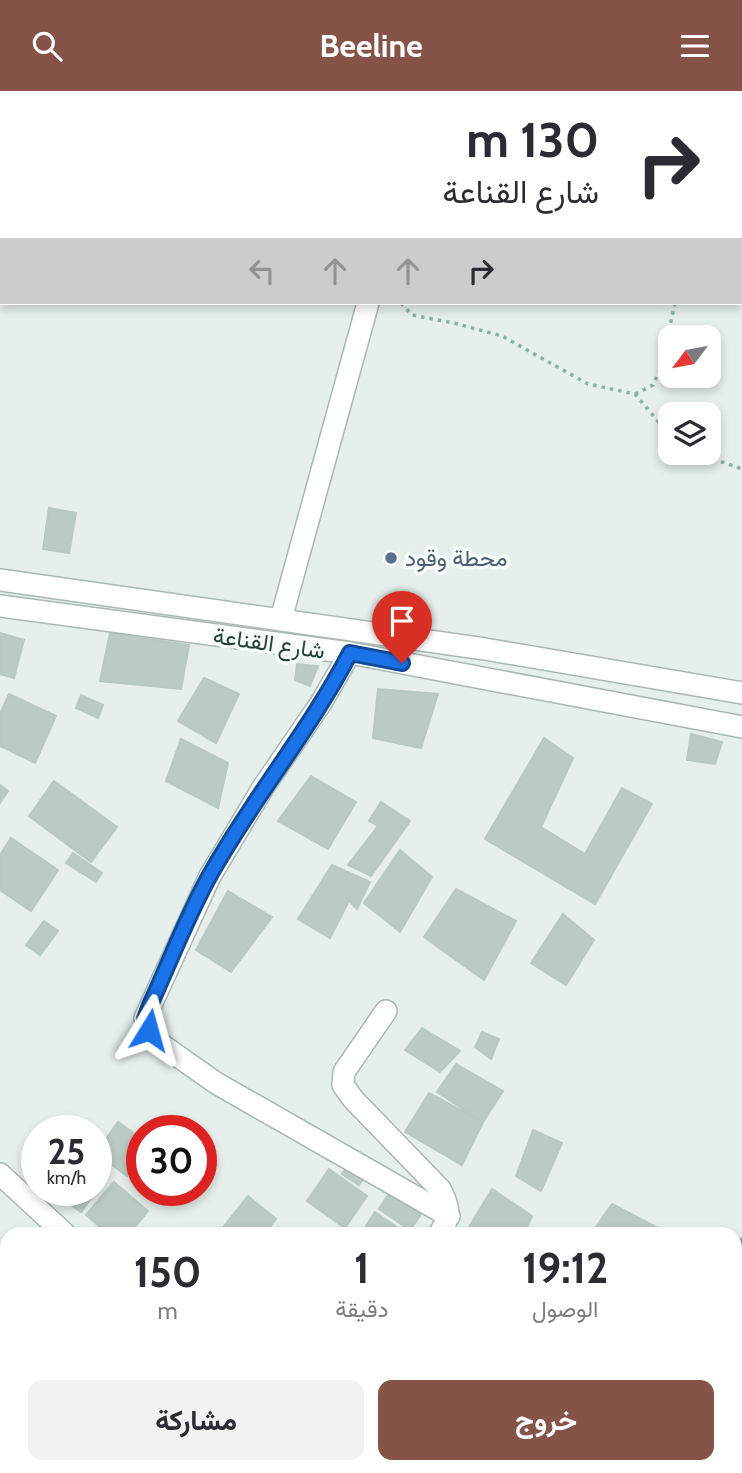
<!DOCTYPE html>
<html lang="ar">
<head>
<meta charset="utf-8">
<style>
	body { margin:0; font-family:Cabin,Vazirmatn,sans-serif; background:#f2f2f3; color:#2b2b33; direction:rtl; height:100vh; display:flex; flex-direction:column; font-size:26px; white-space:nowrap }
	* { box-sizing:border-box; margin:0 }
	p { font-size:23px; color:#7c7c81 }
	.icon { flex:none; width:38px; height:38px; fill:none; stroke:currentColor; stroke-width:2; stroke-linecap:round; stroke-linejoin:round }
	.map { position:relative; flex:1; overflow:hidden; direction:ltr }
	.side { position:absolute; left:0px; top:1136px; width:742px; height:247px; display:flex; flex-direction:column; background:#fff; border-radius:21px 21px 0 0; box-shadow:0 4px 10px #0003; direction:rtl }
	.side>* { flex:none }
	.guide { position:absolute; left:0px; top:0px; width:742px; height:214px; box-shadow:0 4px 10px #0003; direction:rtl; background:#fff; color:#2b2b33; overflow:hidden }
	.needle { width:46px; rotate:238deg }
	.fabs { position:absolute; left:658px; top:234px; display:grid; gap:14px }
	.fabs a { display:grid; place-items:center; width:63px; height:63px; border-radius:14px; background:#fff; box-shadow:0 4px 10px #0003; font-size:35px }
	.speed { position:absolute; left:21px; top:1024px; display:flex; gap:14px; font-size:35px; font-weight:700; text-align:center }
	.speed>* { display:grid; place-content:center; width:91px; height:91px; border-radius:50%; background:#fff; box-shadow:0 4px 10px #0003; line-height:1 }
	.speed small { font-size:18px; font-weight:400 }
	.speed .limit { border:10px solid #d22; background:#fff; color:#111 }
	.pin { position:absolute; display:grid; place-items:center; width:60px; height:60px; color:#fff; margin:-72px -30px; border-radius:50% 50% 50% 0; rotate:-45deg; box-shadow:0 0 7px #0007 }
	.pin .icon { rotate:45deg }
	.me { position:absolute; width:77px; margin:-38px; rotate:8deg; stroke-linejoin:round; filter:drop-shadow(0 0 5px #0008) }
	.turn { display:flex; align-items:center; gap:24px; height:147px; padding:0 28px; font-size:32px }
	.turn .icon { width:91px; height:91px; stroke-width:2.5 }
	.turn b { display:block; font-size:49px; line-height:60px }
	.lanes { display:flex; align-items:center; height:66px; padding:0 28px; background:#0003; justify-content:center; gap:35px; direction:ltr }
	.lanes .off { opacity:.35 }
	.eta { display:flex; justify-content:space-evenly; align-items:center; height:119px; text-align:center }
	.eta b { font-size:42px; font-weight:700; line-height:49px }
	.action { display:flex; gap:14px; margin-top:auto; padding:14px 28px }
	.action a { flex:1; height:80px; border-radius:14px; background:#855347; color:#fff; font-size:28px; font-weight:700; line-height:80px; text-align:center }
	.action a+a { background:#f2f2f3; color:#2b2b33 }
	header { display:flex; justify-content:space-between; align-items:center; height:91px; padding:0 28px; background:#855347; color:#fff; font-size:32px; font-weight:700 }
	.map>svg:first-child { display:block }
	.building { fill:#bbcac4; stroke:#b8c9c2; stroke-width:2 }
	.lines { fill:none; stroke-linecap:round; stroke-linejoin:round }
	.minor-casing { stroke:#a8b8b2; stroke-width:24 }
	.major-casing { stroke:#c2cac8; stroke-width:24 }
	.path { stroke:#86b3a5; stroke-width:3.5; stroke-dasharray:3.5 5; stroke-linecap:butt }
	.minor { stroke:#fff; stroke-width:21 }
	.major { stroke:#6aa596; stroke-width:21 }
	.route-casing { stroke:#114b97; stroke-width:18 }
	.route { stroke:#1a73e8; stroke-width:12 }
	.service-dot { fill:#5c6f8a; stroke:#f7fbf9; stroke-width:2.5 }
	.labels { text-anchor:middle; stroke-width:7; stroke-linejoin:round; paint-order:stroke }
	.service-label { font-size:23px; fill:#4e5e75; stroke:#f7fbf9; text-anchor:start }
	.street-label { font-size:23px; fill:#24423a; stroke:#f7fbf9 }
</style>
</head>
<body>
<header><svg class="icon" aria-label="menu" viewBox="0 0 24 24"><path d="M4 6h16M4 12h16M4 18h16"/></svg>Beeline<svg class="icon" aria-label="search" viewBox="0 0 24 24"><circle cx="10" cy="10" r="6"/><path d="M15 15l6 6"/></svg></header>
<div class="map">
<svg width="742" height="1382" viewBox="0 0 742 1382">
	<rect width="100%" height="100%" fill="#e6efeb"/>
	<g class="building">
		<path d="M49,417L76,422L69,462L43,458Z"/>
		<path d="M0,542L24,549L14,587L0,583Z"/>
		<path d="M110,542L189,554L181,598L100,590Z"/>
		<path d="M297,573L318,575L310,595L295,589Z"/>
		<path d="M204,587L239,603L216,652L178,630Z"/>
		<path d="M378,598L438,603L421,657L373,647Z"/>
		<path d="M9,603L56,625L35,672L0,655V623Z"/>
		<path d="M81,604L103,614L98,627L76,617Z"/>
		<path d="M691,643L722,651L715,673L687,669Z"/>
		<path d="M544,647L573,667L541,736L585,763L622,697L652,713L595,813L485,748Z"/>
		<path d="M181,648L228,672L218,717L166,690Z"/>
		<path d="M311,685L356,711L328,758L278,730Z"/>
		<path d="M54,690L117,736L91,771L29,725Z"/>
		<path d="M0,694L8,700L0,712Z"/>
		<path d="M381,711L410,730L371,785L348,774L378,735L369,730Z"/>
		<path d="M11,747L58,779L31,820L0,799V764Z"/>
		<path d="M400,759L432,786L400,841L364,812Z"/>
		<path d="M73,762L102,782L96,791L66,772Z"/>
		<path d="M332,774L370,791L357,818L349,810L330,847L298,828Z"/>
		<path d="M456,798L516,830L484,889L424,846Z"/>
		<path d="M228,800L272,826L231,881L196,859Z"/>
		<path d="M563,823L594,849L566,894L531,872Z"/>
		<path d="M44,830L58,840L40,864L26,854Z"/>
		<path d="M422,937L460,960L440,981L405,959Z"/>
		<path d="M482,941L499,948L491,968L475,956Z"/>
		<path d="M456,973L503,1000L483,1031L437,1001Z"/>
		<path d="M429,1002L483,1031L462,1074L405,1041Z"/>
		<path d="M118,1031L142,1048V1064L127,1085L96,1062Z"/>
		<path d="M533,1039L562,1052L541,1100L516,1085Z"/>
		<path d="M37,1048V1071L26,1064Z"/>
		<path d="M348,1074L365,1085L359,1094L342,1083Z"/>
		<path d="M96,1075L108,1084L81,1121L51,1099H96Z"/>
		<path d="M329,1078L367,1105L345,1137L307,1110Z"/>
		<path d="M114,1091L148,1120L129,1143H108L86,1124Z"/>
		<path d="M492,1098L532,1125L524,1143H465Z"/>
		<path d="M390,1101L422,1122L410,1139L379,1118Z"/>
		<path d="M248,1105L276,1128L265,1143H218Z"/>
		<path d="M612,1113L658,1137L655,1143H591Z"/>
		<path d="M375,1121L407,1143H361Z"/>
		<path d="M0,1184L7,1188V1194L0,1206Z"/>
		<path d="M0,1212L7,1217V1241L0,1237Z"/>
		<path d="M0,1247L7,1252V1266L3,1273L0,1271Z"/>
		<path d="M738,1250L742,1253V1307L735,1302V1254Z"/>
		<path d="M742,1360V1377L736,1374Z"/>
		<path d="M27,1376H43L41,1382L26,1378Z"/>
	</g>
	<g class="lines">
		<g class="minor-casing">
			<g id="minor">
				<path d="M423,2V0"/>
				<path d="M0,489L485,558L742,602"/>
				<path d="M0,515L350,562L742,636"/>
				<path d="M281,528L368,212"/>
				<path d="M350,562L321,612L264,695L210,785L145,927L155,949L216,992L449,1125"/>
				<path d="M386,920L344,981L343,994L353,1008L440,1098C450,1116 451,1126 439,1143"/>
				<path d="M0,1083L65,1143"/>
				<path d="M735,1316L742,1320"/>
				<path d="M395,1376L405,1382"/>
				<path d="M69,1382L70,1376"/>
			</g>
		</g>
		<g class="major-casing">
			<g id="major">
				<path d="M735,1171L742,1158"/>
				<path d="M612,1382L616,1376"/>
			</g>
		</g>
		<g class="path">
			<path d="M719,2V0"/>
			<path d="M401,212L412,224L454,232L502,245L588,293L635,303L661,334L670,341"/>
			<path d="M635,303L653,294L661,276L675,212"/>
			<path d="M697,362L742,378"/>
		</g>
		<use href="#minor" class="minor"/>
		<use href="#major" class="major"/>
	</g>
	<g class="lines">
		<g class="route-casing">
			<path id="route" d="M149,939L145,928L150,914C170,871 187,825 210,784C253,707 310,639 350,562L402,572"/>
		</g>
		<use href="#route" class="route"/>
	</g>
	<circle class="service-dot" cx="391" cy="467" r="7"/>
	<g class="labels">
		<g class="service-label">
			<text x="405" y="475">محطة وقود</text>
		</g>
		<g class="street-label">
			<text transform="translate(269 552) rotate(8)" y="8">شارع القناعة</text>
		</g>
	</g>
</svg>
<div class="fabs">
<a><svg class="needle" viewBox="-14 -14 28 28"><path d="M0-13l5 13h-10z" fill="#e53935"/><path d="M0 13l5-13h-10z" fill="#7c7c81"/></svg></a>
<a><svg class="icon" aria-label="layers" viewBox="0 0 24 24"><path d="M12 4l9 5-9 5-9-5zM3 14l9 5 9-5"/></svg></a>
</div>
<div class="speed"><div>25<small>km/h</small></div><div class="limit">30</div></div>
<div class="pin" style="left:402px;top:572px;background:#d93025"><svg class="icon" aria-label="arrive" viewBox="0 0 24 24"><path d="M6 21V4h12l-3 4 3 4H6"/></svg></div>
<svg class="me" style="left:149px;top:939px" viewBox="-20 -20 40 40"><path d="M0-17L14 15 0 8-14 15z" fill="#1a73e8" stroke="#fff" stroke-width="4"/></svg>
<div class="guide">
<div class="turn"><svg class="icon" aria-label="right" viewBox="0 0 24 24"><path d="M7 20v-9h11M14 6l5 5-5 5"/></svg><div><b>130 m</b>شارع القناعة</div></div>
<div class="lanes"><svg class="icon off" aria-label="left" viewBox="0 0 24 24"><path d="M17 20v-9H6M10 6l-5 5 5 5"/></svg><svg class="icon off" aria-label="ahead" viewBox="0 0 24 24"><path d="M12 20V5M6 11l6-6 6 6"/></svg><svg class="icon off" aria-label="ahead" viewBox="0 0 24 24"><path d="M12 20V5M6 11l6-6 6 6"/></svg><svg class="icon" aria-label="right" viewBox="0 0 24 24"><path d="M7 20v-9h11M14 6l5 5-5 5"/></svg></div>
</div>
<section class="side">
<div class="eta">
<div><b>19:12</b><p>الوصول</p></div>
<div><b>1</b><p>دقيقة</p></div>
<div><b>150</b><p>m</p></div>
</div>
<div class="action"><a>خروج</a><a>مشاركة</a></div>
</section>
</div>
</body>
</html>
